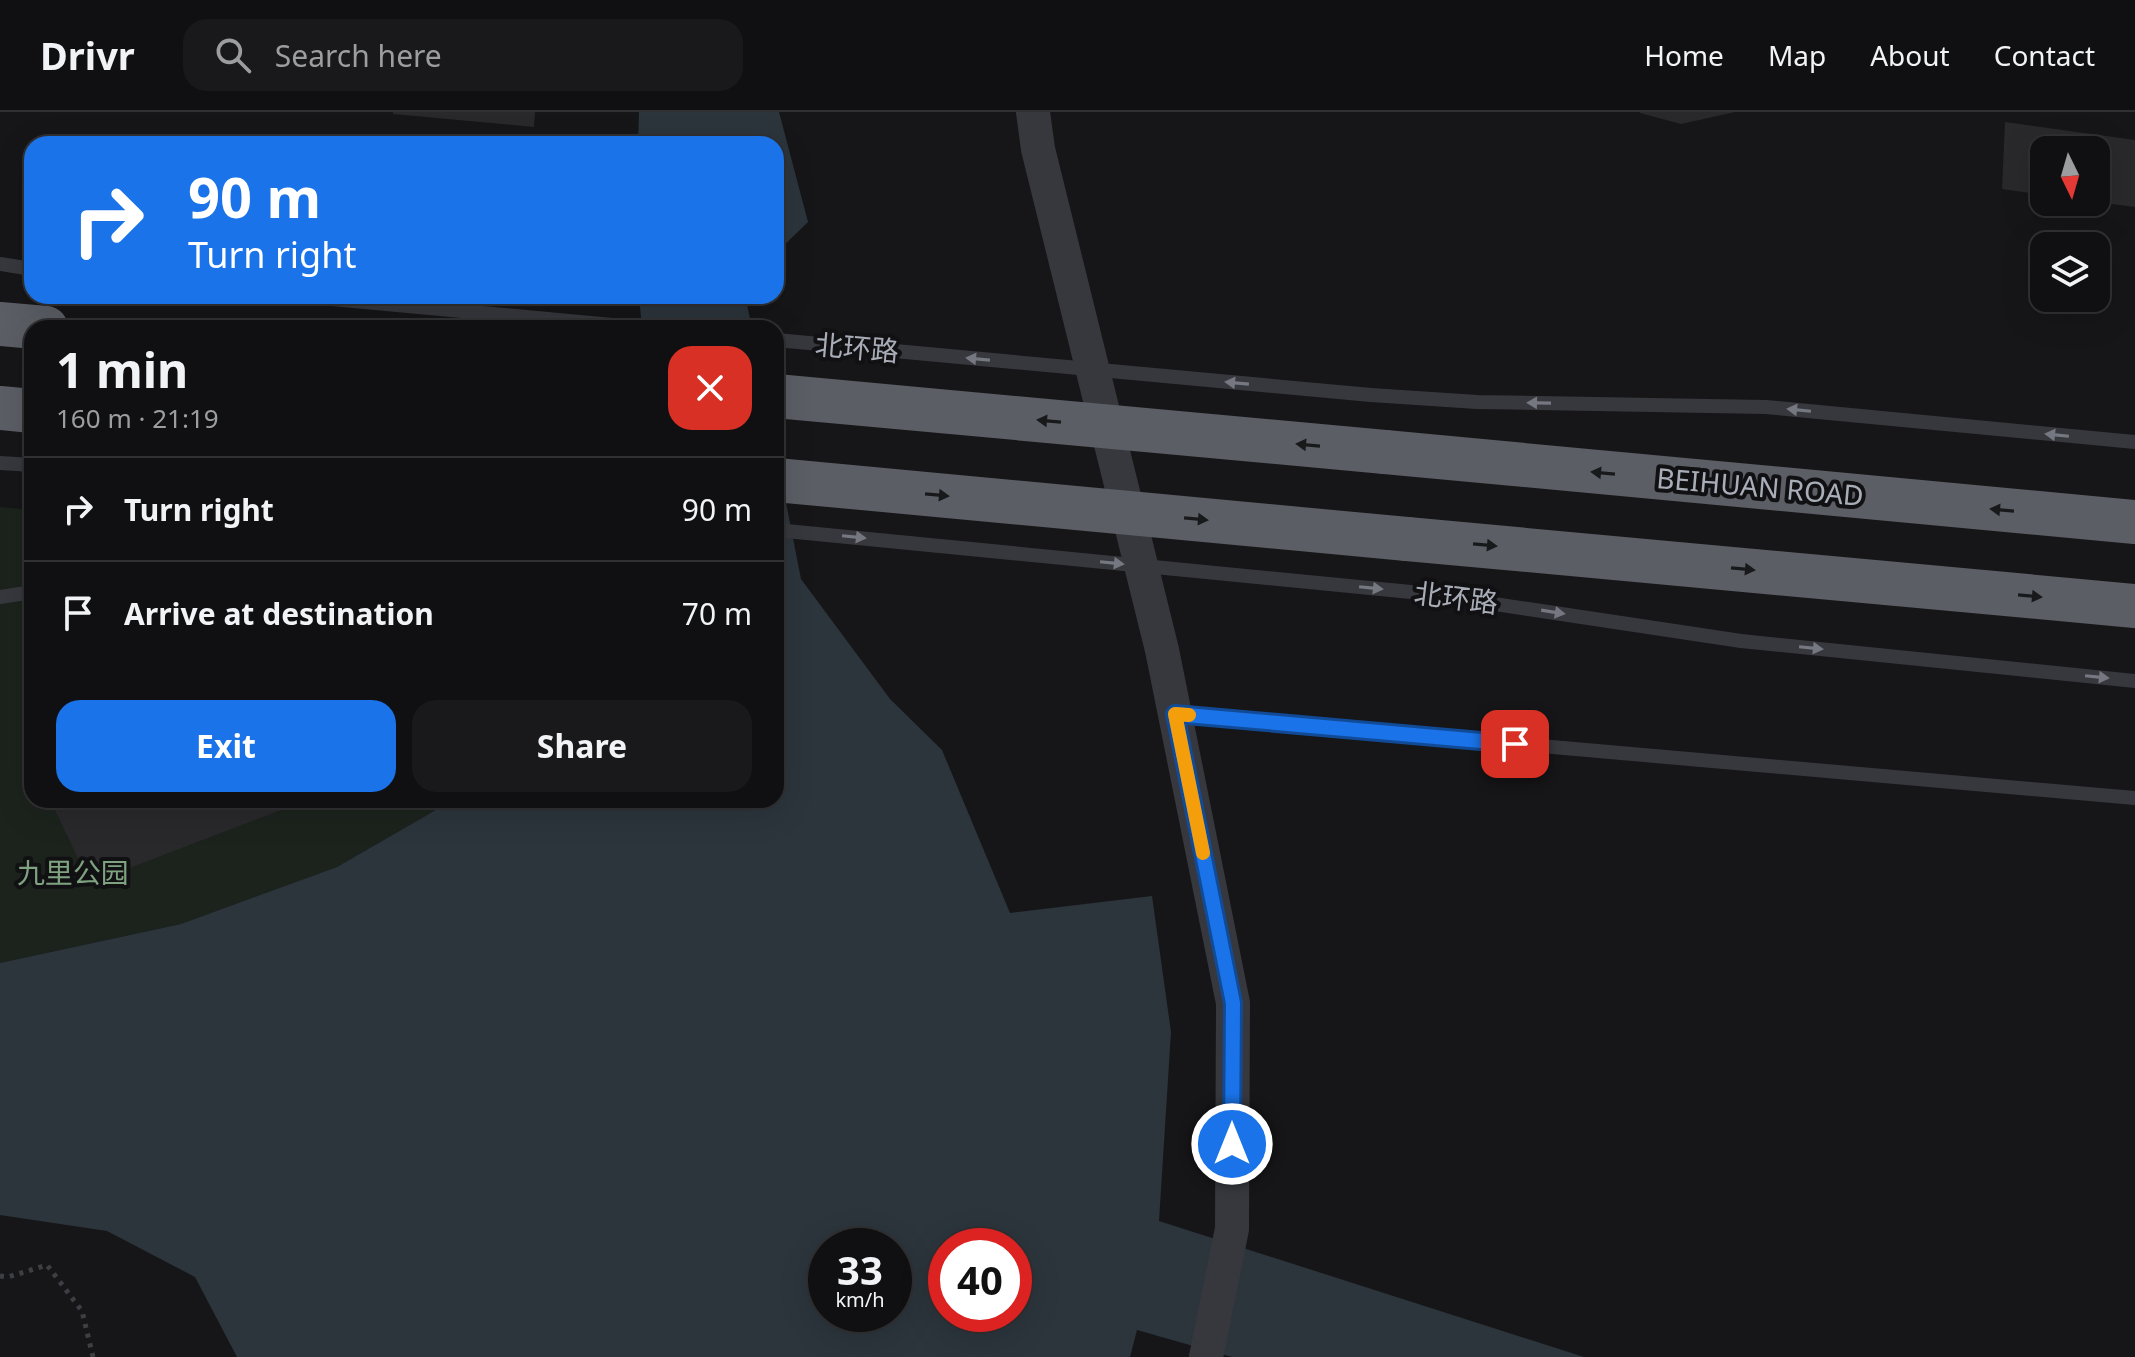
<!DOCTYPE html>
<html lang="en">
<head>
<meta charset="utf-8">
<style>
	body { margin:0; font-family:"Noto Sans","Noto Sans SC",sans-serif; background:#19191b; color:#f1f3f6; height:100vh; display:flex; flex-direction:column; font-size:30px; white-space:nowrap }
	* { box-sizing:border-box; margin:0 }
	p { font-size:26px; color:#9c9d9f }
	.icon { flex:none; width:44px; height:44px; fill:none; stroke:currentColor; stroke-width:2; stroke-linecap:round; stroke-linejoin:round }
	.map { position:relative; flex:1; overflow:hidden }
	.side { position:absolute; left:24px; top:208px; width:760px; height:488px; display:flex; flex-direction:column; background:#101012; border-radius:24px; box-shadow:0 8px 32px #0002,0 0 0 2px #303032 }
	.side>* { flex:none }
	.banner { position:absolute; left:24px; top:24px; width:760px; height:168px; border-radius:24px; box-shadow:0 8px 32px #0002,0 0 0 2px #303032; background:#1a73e8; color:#fff; overflow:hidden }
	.needle { width:52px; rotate:175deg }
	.buttons { position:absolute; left:2030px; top:24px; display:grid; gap:16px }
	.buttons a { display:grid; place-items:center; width:80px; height:80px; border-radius:16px; background:#101012; box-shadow:0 8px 32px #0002,0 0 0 2px #303032; font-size:40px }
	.speed { position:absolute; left:808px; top:1116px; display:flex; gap:16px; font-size:40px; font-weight:700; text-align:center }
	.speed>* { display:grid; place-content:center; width:104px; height:104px; border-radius:50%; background:#101012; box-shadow:0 8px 32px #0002,0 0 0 2px #303032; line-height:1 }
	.speed small { font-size:20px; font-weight:400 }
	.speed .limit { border:12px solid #d22; background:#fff; color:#111 }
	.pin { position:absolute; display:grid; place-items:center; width:68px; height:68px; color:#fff; margin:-34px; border-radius:16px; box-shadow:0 4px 12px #0006 }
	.me { position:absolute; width:88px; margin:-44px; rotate:0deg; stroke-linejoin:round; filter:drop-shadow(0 0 6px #0008) }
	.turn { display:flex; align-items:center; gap:28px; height:168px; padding:0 32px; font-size:36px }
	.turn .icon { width:104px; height:104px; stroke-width:2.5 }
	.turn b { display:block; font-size:56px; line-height:68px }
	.round { display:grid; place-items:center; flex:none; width:84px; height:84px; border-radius:24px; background:#19191b }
	.summary { display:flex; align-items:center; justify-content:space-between; height:136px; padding:0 32px }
	h1 { font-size:48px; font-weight:700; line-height:60px }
	.button { display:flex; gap:16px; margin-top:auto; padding:16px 32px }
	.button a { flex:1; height:92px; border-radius:24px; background:#1a73e8; color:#fff; font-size:32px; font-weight:700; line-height:92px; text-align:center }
	.button a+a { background:#19191b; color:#f1f3f6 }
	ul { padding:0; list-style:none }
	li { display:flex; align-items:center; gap:24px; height:104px; padding:0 32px; border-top:2px solid #303032 }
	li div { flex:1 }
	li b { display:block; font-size:30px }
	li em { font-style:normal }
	header { display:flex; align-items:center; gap:48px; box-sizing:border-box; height:112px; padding:0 40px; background:#101012; border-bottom:2px solid #303032 }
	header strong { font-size:38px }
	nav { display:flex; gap:44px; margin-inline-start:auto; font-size:28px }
	.search { width:560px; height:72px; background:#19191b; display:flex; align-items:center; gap:20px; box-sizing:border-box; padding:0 28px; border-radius:24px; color:#9c9d9f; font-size:30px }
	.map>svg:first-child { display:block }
	.green { fill:#1c231d }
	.water { fill:#2c353c; fill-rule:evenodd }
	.building { fill:#29292c }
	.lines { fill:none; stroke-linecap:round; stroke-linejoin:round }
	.path { stroke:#3d3f44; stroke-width:5; stroke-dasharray:4 6; stroke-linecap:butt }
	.service { stroke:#37383d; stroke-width:14 }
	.tertiary { stroke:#37383d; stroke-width:34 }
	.trunk { stroke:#5b5e65; stroke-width:44 }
	.service-bridge { stroke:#37383d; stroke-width:14 }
	.trunk-bridge { stroke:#5b5e65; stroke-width:44 }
	.oneway { fill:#757881 }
	.oneway2 { fill:#18191b }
	.route-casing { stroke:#114b97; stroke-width:20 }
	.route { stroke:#1a73e8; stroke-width:14 }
	.slow { stroke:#f59e0b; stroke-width:14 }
	.labels { text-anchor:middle; stroke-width:8; stroke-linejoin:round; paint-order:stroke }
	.street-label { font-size:28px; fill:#a8adb8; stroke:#111113 }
	.park-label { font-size:28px; fill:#7fa381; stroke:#111113 }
</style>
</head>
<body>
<header>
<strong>Drivr</strong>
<div class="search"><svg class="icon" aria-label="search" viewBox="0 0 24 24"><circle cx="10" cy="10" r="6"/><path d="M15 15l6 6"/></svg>Search here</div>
<nav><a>Home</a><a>Map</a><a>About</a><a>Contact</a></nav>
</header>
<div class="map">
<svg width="2135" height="1245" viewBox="0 0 2135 1245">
	<rect width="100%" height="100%" fill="#161618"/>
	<path class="green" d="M0,395L32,398V688H453L337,755L181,812L0,851Z"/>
	<g class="water">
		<path d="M639,0H779L808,110L776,141V32H638Z"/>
		<path d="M639,184H745L752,216H642Z"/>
		<path d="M776,340L801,467L890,587L942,638L1010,801L1152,784L1171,920L1159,1109L1584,1245H1232L1137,1218L1130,1245H237L195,1165L107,1119L0,1103V851L181,812L337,755L453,688H776ZM826,1134H894V1202H826ZM946,1134H1014V1202H946Z"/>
	</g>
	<g class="building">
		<path d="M393,0H535L534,15L393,2Z"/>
		<path d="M1735,0L1681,12L1640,1V0Z"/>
		<path d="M2005,10L2135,28V95L2096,90V38H2044V83L2002,77Z"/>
		<path d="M70,688H307L90,771L53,694Z"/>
	</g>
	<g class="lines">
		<g class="path">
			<path d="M25,376L31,458"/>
			<path d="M0,1164L8,1165L47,1153L82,1199L93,1245"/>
		</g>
		<g class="service">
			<path d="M0,152L32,157"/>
			<path d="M300,184L644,216"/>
			<path d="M1371,283L1477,290L1766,295L2135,330"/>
			<path d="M0,351L32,353"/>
			<path d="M1421,481L1741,529L2135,569"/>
			<path d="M0,485L32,480"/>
			<path d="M1175,602L2135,686"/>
		</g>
		<path class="tertiary" d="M1033,0L1038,37L1162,538L1233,891L1232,1117L1206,1245"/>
		<g class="trunk">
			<path d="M0,212L46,216"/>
			<path d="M0,296L32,299"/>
			<path d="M1385,340L2135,410"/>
			<path d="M1407,427L2135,494"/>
		</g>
		<g class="service-bridge">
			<path d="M776,228L1371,283"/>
			<path d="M776,418L1421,481"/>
		</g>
		<g class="trunk-bridge">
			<path d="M776,284L1385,340"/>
			<path d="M776,368L1407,427"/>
		</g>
	</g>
	<defs><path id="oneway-solid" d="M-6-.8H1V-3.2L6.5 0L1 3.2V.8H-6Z" transform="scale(2)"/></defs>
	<g class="oneway">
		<use href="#oneway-solid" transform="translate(978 247) rotate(-175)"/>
		<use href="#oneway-solid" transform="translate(1237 271) rotate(-175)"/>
		<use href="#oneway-solid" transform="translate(1539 291) rotate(-179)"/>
		<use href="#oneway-solid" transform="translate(1799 298) rotate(-174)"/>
		<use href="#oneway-solid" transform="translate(2057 323) rotate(-174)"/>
		<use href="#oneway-solid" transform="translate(854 425) rotate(6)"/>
		<use href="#oneway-solid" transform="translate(1112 451) rotate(6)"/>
		<use href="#oneway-solid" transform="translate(1371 476) rotate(6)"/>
		<use href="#oneway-solid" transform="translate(1553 500) rotate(9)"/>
		<use href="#oneway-solid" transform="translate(1811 536) rotate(6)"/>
		<use href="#oneway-solid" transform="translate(2097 565) rotate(6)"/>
	</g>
	<g class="oneway2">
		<use href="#oneway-solid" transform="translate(1049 309) rotate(-175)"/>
		<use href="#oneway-solid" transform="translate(1308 333) rotate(-175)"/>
		<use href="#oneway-solid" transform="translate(1603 361) rotate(-175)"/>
		<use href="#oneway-solid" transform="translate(937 383) rotate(5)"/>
		<use href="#oneway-solid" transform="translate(2002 398) rotate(-175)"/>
		<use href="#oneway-solid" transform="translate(1196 407) rotate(5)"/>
		<use href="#oneway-solid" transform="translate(1485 433) rotate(5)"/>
		<use href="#oneway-solid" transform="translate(1743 457) rotate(5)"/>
		<use href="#oneway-solid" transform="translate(2030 484) rotate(5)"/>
	</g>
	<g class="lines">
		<g class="route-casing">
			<path id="route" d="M1232,1032L1233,891L1175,602L1515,632"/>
		</g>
		<use href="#route" class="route"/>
		<path class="slow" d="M1189,603L1175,602L1203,741"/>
	</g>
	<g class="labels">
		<g class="street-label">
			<text transform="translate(857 236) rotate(5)" y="10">北环路</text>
			<text transform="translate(1760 375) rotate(5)" y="10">BEIHUAN ROAD</text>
			<text transform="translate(1456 486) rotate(7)" y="10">北环路</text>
		</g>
		<g class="park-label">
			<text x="73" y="771">九里公园</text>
		</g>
	</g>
</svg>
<div class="buttons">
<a><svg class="needle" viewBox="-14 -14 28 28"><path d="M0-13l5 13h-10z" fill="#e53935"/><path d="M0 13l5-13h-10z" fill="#9c9d9f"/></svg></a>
<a><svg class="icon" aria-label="layers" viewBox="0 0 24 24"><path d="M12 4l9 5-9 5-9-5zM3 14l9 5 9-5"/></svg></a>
</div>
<div class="speed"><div>33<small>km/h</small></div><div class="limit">40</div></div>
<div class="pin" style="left:1515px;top:632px;background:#d93025"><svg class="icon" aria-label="arrive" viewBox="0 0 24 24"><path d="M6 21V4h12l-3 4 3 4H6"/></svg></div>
<svg class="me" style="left:1232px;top:1032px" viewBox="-20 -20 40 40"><circle r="17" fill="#1a73e8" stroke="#fff" stroke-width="3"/><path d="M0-11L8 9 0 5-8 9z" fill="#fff"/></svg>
<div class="banner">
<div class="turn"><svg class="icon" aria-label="right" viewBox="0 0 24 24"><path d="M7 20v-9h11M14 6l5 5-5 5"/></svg><div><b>90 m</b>Turn right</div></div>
</div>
<section class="side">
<div class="summary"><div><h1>1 min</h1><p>160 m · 21:19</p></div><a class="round" style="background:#d93025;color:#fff"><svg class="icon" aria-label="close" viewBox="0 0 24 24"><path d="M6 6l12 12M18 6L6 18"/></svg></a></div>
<ul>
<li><svg class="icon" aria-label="right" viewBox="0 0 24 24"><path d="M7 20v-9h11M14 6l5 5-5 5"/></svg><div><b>Turn right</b></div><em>90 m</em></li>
<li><svg class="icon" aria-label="arrive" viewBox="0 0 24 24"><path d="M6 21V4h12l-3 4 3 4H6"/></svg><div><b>Arrive at destination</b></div><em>70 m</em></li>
</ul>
<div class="button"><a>Exit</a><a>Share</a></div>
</section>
</div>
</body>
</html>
